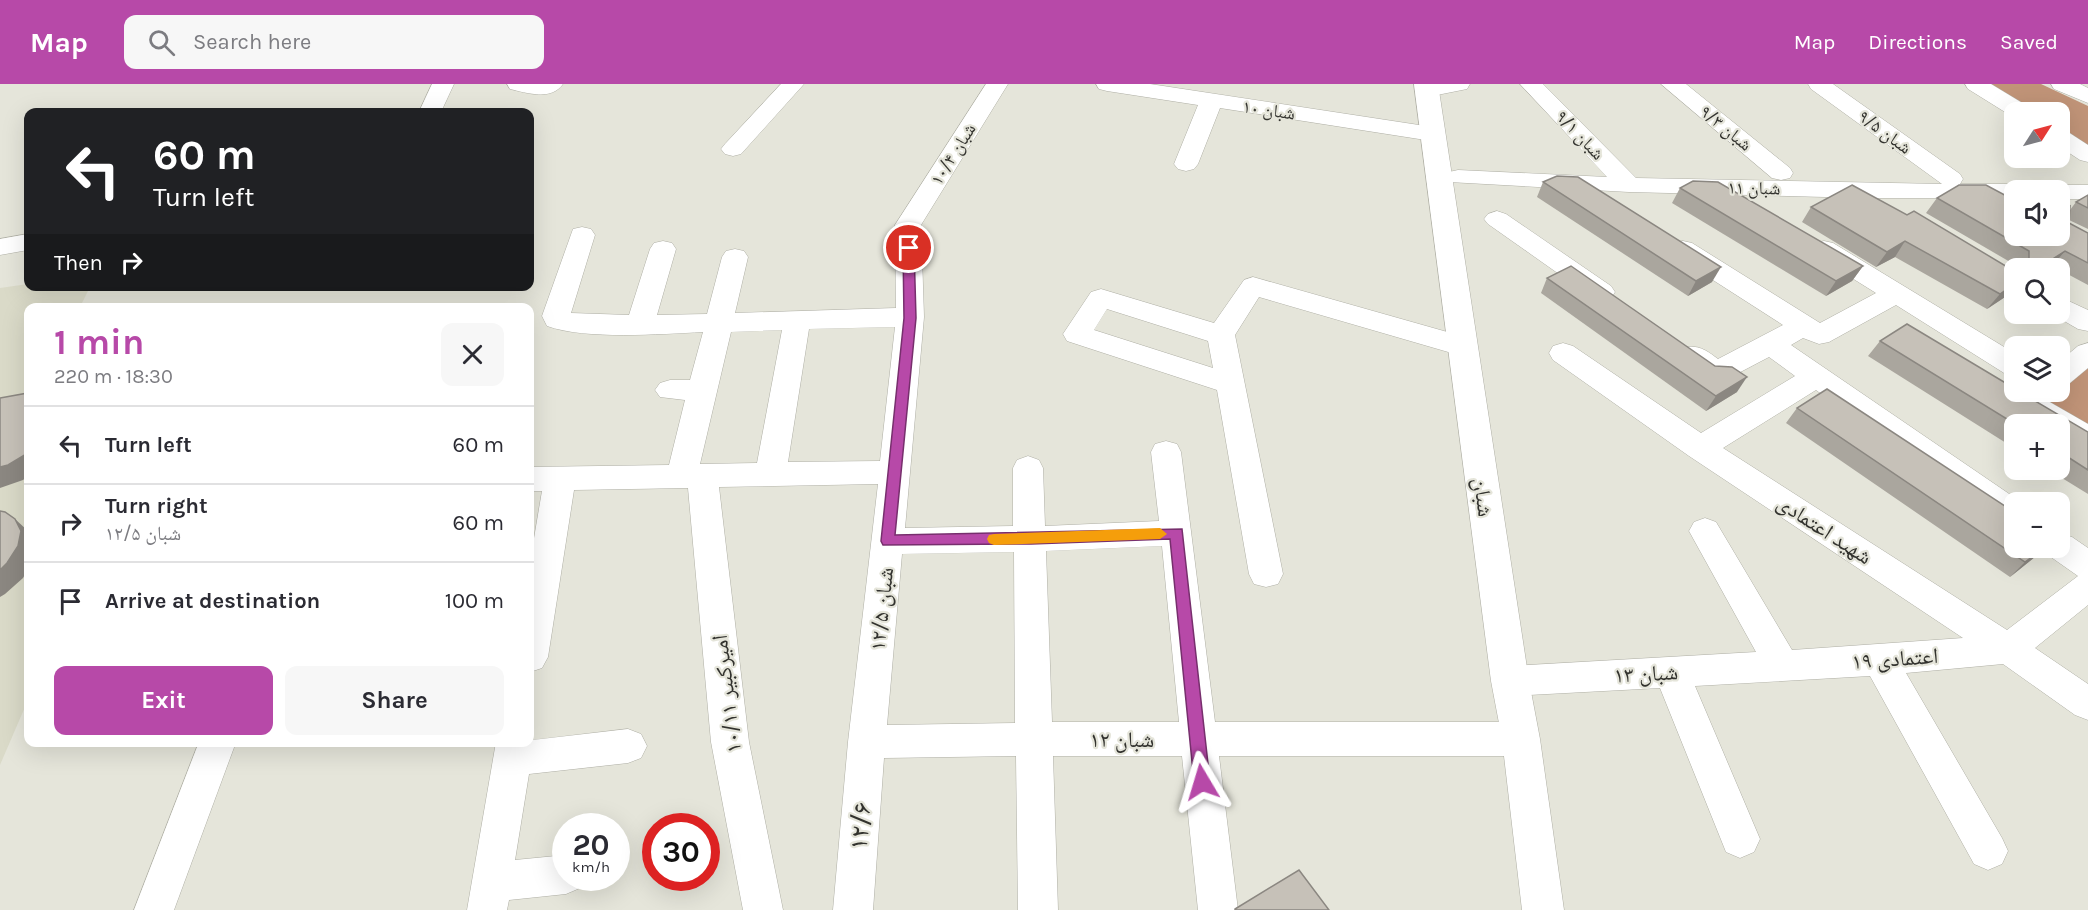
<!DOCTYPE html>
<html lang="en">
<head>
<meta charset="utf-8">
<style>
	body { margin:0; font-family:Karla,"Noto Naskh Arabic",sans-serif; background:#f7f7f7; color:#2b2b33; height:100vh; display:flex; flex-direction:column; font-size:22px; white-space:nowrap }
	* { box-sizing:border-box; margin:0 }
	p { font-size:20px; color:#7c7c81 }
	.icon { flex:none; width:33px; height:33px; fill:none; stroke:currentColor; stroke-width:2; stroke-linecap:round; stroke-linejoin:round }
	.map { position:relative; flex:1; overflow:hidden }
	.drawer { position:absolute; left:24px; top:219px; width:510px; height:444px; display:flex; flex-direction:column; background:#fff; border-radius:12px; box-shadow:0 6px 24px #0002 }
	.drawer>* { flex:none }
	.guide { position:absolute; left:24px; top:24px; width:510px; height:183px; border-radius:12px; box-shadow:0 6px 24px #0002; background:#202124; color:#fff; overflow:hidden }
	.needle { width:39px; rotate:54deg }
	.tools { position:absolute; left:2004px; top:18px; display:grid; gap:12px }
	.tools a { display:grid; place-items:center; width:66px; height:66px; border-radius:12px; background:#fff; box-shadow:0 6px 24px #0002; font-size:30px }
	.speed { position:absolute; left:552px; top:729px; display:flex; gap:12px; font-size:30px; font-weight:700; text-align:center }
	.speed>* { display:grid; place-content:center; width:78px; height:78px; border-radius:50%; background:#fff; box-shadow:0 6px 24px #0002; line-height:1 }
	.speed small { font-size:15px; font-weight:400 }
	.speed .limit { border:9px solid #d22; background:#fff; color:#111 }
	.pin { position:absolute; display:grid; place-items:center; width:51px; height:51px; color:#fff; margin:-26px; border:3px solid #fff; border-radius:50%; box-shadow:0 2px 6px #0007 }
	.me { position:absolute; width:66px; margin:-33px; rotate:353deg; stroke-linejoin:round; filter:drop-shadow(0 0 4px #0008) }
	.turn { display:flex; align-items:center; gap:21px; height:126px; padding:0 30px; font-size:27px }
	.turn .icon { width:78px; height:78px; stroke-width:2.5 }
	.turn b { display:block; font-size:42px; line-height:51px }
	.then { display:flex; align-items:center; height:57px; padding:0 30px; background:#0003; gap:12px; font-size:22px }
	.round { display:grid; place-items:center; flex:none; width:63px; height:63px; border-radius:12px; background:#f7f7f7 }
	.headline { display:flex; align-items:center; justify-content:space-between; height:102px; padding:0 30px }
	h1 { font-size:36px; font-weight:700; line-height:45px; color:#b749a8 }
	.button { display:flex; gap:12px; margin-top:auto; padding:12px 30px }
	.button a { flex:1; height:69px; border-radius:12px; background:#b749a8; color:#fff; font-size:24px; font-weight:700; line-height:69px; text-align:center }
	.button a+a { background:#f7f7f7; color:#2b2b33 }
	ul { padding:0; list-style:none }
	li { display:flex; align-items:center; gap:18px; height:78px; padding:0 30px; border-top:2px solid #e1e1e2 }
	li div { flex:1 }
	li b { display:block; font-size:22px }
	li em { font-style:normal }
	header { display:flex; align-items:center; gap:36px; box-sizing:border-box; height:84px; padding:0 30px; background:#b749a8; color:#fff }
	header strong { font-size:28px }
	nav { display:flex; gap:33px; margin-inline-start:auto; font-size:21px }
	.search { width:420px; height:54px; background:#f7f7f7; display:flex; align-items:center; gap:15px; box-sizing:border-box; padding:0 21px; border-radius:12px; color:#7c7c81; font-size:22px }
	.map>svg:first-child { display:block }
	.built { fill:#dadac8 }
	.forest { fill:#c19478 }
	.lines { fill:none; stroke-linecap:round; stroke-linejoin:round }
	.minor-casing { stroke:#afafa5; stroke-width:1 }
	.tertiary-casing { stroke:#afafa5; stroke-width:1 }
	.minor { fill:#fff; fill-rule:evenodd }
	.tertiary { fill:#fff; fill-rule:evenodd }
	.wall { fill:#aaa69e }
	.shaded-wall { fill:#8b8781 }
	.building { fill:#c6c1b8; stroke:#8b8781; stroke-width:1.5 }
	.route { fill:#b749a8; stroke:#772f6d; stroke-width:1.5 }
	.slow { fill:#f59e0b }
	.labels { text-anchor:middle; stroke-width:4.5; stroke-linejoin:round; paint-order:stroke }
	.far-street-label { font-size:18px; fill:#32322e; stroke:#e5e5da }
	.street-label { font-size:22px; fill:#32322e; stroke:#e5e5da }
	.near-street-label { font-size:27px; fill:#32322e; stroke:#e5e5da }
</style>
</head>
<body>
<header>
<strong>Map</strong>
<div class="search"><svg class="icon" aria-label="search" viewBox="0 0 24 24"><circle cx="10" cy="10" r="6"/><path d="M15 15l6 6"/></svg>Search here</div>
<nav><a>Map</a><a>Directions</a><a>Saved</a></nav>
</header>
<div class="map">
<svg width="2088" height="826" viewBox="0 0 2088 826">
	<rect width="100%" height="100%" fill="#e5e5da"/>
	<path class="built" d="M28,200V202L90,203L80,223L28,224V616L0,681V204Z"/>
	<g class="forest">
		<path d="M1988,0H2041L2088,22V61L2060,44V28H2033Z"/>
		<path d="M2088,278V344L2039,316L2050,308H2060V300Z"/>
	</g>
	<g class="lines">
		<g class="minor-casing">
			<g id="minor">
				<path d="M432,0H454L441,28H419Z"/>
				<path d="M507,0H563C551,17 527,9 510,5Z"/>
				<path d="M781,0H804L741,70L733,72L725,70L721,65L725,60Z"/>
				<path d="M986,0H1008L921,141L924,233L905,444L1013,442V384L1017,376L1028,372L1039,376L1043,384L1045,442L1159,437L1151,368L1155,360L1166,357L1177,360L1181,368L1215,638H1521L1534,643L1539,655L1534,667L1521,672H1219L1238,826H1198L1182,672H1053L1058,826H1018L1016,672L884,674L873,826H833L848,658L878,400L719,403L749,658L783,826H743L711,658L688,404L574,406L548,573L542,584L530,588V478L542,407H530V383L669,381L685,316L660,313L655,306L660,299L670,296H690L703,248C660,250 586,256 547,242L542,232L573,145L582,143L591,145L595,151L571,229L629,231L650,165L654,159L663,157L672,159L676,165L657,231L707,230L722,173L726,167L735,165L744,167L748,173L735,229L896,224L895,141ZM895,243L880,377L788,378L809,245ZM782,246L757,379L700,380L731,248ZM1162,462L1179,638H1052L1046,467ZM1014,468L1015,639L887,641L902,470Z"/>
				<path d="M1096,0H1150L1432,43L1440,45L1444,50L1440,55L1432,57L1220,24L1198,80L1194,85L1186,87L1178,85L1174,80L1198,21L1107,7L1099,5Z"/>
				<path d="M1424,0H1470L1467,5L1427,13L1419,11L1416,6L1419,1Z"/>
				<path d="M1520,0H1543L1636,94L1942,100L1811,5L1808,0H1833L1960,90L1963,95L1960,100H2014L2023,102L2026,106H2014V114H1864L1629,108L1449,98L1446,93L1449,88L1458,86L1607,93Z"/>
				<path d="M1661,0H1686L1790,84L1793,89L1790,94L1781,96L1772,94Z"/>
				<path d="M1965,0H1991L2029,23L2032,28H2014L2013,33L1968,5Z"/>
				<path d="M2051,0H2080L2088,4V19L2054,5Z"/>
				<path d="M2060,46L2068,48L2088,61V78L2080,76L2060,63Z"/>
				<path d="M2060,101H2088V115H2060V106H2049L2051,103Z"/>
				<path d="M1497,127L1506,130L1611,202L1615,208L1611,214L1602,217L1593,214L1488,140L1484,135L1488,130Z"/>
				<path d="M28,150V166L0,171V155Z"/>
				<path d="M1683,157L1692,159L1820,239L1876,209L1815,171L1811,165L1815,159L1824,157L1833,159L2014,269V292L2004,289L1896,221L1829,258L1819,260L1803,254L1791,261L2021,418H2014V442L2003,439L1816,306L1723,364L2007,546L2078,492L2048,471L2044,464H2060V449L2072,453L2088,464V521L2035,564L2088,600V636L2075,631L2003,580L1906,589L2002,754L2008,767L2002,780L1988,786L1974,780L1870,592L1695,602L1760,755L1754,768L1740,774L1726,768L1660,604L1510,612L1497,608L1492,597L1497,586L1510,582L1756,568L1689,447L1694,438L1705,434L1716,438L1792,566L1963,554L1689,372L1553,276L1549,269L1553,262L1563,259L1573,262L1701,349L1795,292L1769,273L1727,295L1717,298L1707,295L1683,278L1679,271L1683,264C1698,260 1706,266 1718,275L1783,241L1674,171L1670,165L1674,159Z"/>
				<path d="M1253,193L1472,255L1476,262L1472,269L1462,272L1259,213L1235,251L1283,490L1278,500L1266,503L1254,500L1249,490L1217,306L1067,257L1063,250L1091,208L1101,205L1214,239L1244,196ZM1107,225L1208,257L1213,284L1094,246Z"/>
				<path d="M2060,213L2088,226V247L2078,245L2052,230H2060Z"/>
				<path d="M2088,259V284L2070,299L2060,302V277L2078,262Z"/>
				<path d="M2019,308H2054L2048,317L2088,340V365L2077,362L2060,351V340C2041,340 2021,334 2011,317Z"/>
				<path d="M628,645L641,650L647,662L641,674L628,679L529,690L515,776L566,771V794H585L580,804L566,810L509,816L507,826H467L496,658H530V649L532,656Z"/>
				<path d="M199,658H236L174,826H134Z"/>
			</g>
		</g>
		<g class="tertiary-casing">
			<path id="tertiary" d="M1414,0H1438L1529,597L1540,655L1564,826H1522L1502,655L1491,597Z"/>
		</g>
		<use href="#minor" class="minor"/>
		<use href="#tertiary" class="tertiary"/>
	</g>
	<g class="wall">
		<path d="M1543,98L1712,198L1688,212L1537,113Z"/>
		<path d="M1680,104L1863,182L1852,197L1826,212L1672,119Z"/>
		<path d="M2088,111V145L2069,136V139L2088,149V201L2060,186V184H2056L2052,182L2049,184H2017V182L1926,129L1937,114L2014,152L2070,126L2076,118Z"/>
		<path d="M1811,123L1907,131L2014,187V207L1987,225L1895,173L1876,183L1802,138Z"/>
		<path d="M1547,194L1715,282L1737,308L1706,327L1541,209Z"/>
		<path d="M1880,257L2088,348V410L2049,386H2060V340H2014V364L1868,272Z"/>
		<path d="M1797,324L2014,464H2046L2010,493L1786,339Z"/>
	</g>
	<g class="shaded-wall">
		<path d="M1905,157L1895,173L1876,183L1887,168Z"/>
		<path d="M2065,167L2052,182L2049,184H2039Z"/>
		<path d="M1863,182L1852,197L1826,212L1836,197Z"/>
		<path d="M1721,183L1712,198L1688,212L1696,197Z"/>
		<path d="M2014,200V207L1987,225L2000,210Z"/>
		<path d="M1747,293L1737,308L1706,327L1716,312Z"/>
		<path d="M28,369V392L23,396L0,404V383Z"/>
		<path d="M15,435L28,447V485L23,494L5,510L0,513V486Z"/>
		<path d="M2044,464H2046L2010,493L2025,478Z"/>
	</g>
	<g class="building">
		<path d="M1557,92L1578,93L1721,183L1696,197L1543,98Z"/>
		<path d="M1693,97L1718,98L1863,182L1836,197L1680,104Z"/>
		<path d="M1852,101L1907,131L1914,127L2014,187V200L2000,210L1905,157L1887,168L1811,123Z"/>
		<path d="M1959,101H1986L2014,116V152H2060V128L2070,122L2069,139L2088,149V179L2065,167L2039,184H2029V167L1937,114Z"/>
		<path d="M2088,111V124L2076,118Z"/>
		<path d="M1571,182L1715,282L1732,283L1747,293L1716,312L1547,194Z"/>
		<path d="M1907,240L2014,304V308H2020L2088,348V386L2060,368V340H2015L1880,257Z"/>
		<path d="M1827,305L2014,428V464H2044L2025,478L1797,324Z"/>
		<path d="M28,309V369L8,381L0,383V314Z"/>
		<path d="M0,427L5,428L15,435L21,447L18,462L7,479L0,486Z"/>
		<path d="M1299,786L1329,826H1235V825Z"/>
	</g>
	<path class="route" d="M909,161L914,164L916,234L895,451L1182,445L1210,698L1208,704L1202,706L1196,704L1194,698L1170,455L1031,460L883,461L881,457L904,234L903,164Z"/>
	<path class="slow" d="M1160,444L1167,450L1160,455L994,461L989,459L987,455L989,451L994,450Z"/>
	<g class="labels">
		<g class="far-street-label">
			<text transform="translate(1269 26) rotate(8)" y="6">۱۰ شبان</text>
			<text transform="translate(1726 44) rotate(39)" y="6">۹/۳ شبان</text>
			<text transform="translate(1885 48) rotate(36)" y="6">۹/۵ شبان</text>
			<text transform="translate(1580 51) rotate(46)" y="6">۹/۱ شبان</text>
			<text transform="translate(953 70) rotate(-58)" y="6">۱۰/۴ شبان</text>
			<text transform="translate(1754 104) rotate(1)" y="6">۱۱ شبان</text>
		</g>
		<g class="street-label">
			<text transform="translate(1484 413) rotate(82)" y="8">شبان</text>
			<text transform="translate(1825 445) rotate(33)" y="8">شهید اعتمادی</text>
			<text transform="translate(881 525) rotate(-84)" y="8">۱۲/۵ شبان</text>
			<text transform="translate(1895 574) rotate(-4)" y="8">۱۹ اعتمادی</text>
			<text transform="translate(1646 589) rotate(-3)" y="8">۱۳ شبان</text>
			<text transform="translate(726 610) rotate(-97)" y="8">۱۰/۱۱ امیرکبیر</text>
			<text x="1122" y="663">۱۲ شبان</text>
		</g>
		<g class="near-street-label">
			<text transform="translate(860 742) rotate(-85)" y="9">۱۲/۶</text>
		</g>
	</g>
</svg>
<div class="tools">
<a><svg class="needle" viewBox="-14 -14 28 28"><path d="M0-13l5 13h-10z" fill="#e53935"/><path d="M0 13l5-13h-10z" fill="#7c7c81"/></svg></a>
<a><svg class="icon" aria-label="sound" viewBox="0 0 24 24"><path d="M4 9h4l5-4v14l-5-4H4zM17 9q2 3 0 6"/></svg></a>
<a><svg class="icon" aria-label="search" viewBox="0 0 24 24"><circle cx="10" cy="10" r="6"/><path d="M15 15l6 6"/></svg></a>
<a><svg class="icon" aria-label="layers" viewBox="0 0 24 24"><path d="M12 4l9 5-9 5-9-5zM3 14l9 5 9-5"/></svg></a>
<a>+</a>
<a>−</a>
</div>
<div class="speed"><div>20<small>km/h</small></div><div class="limit">30</div></div>
<div class="pin" style="left:909px;top:164px;background:#d93025"><svg class="icon" aria-label="arrive" viewBox="0 0 24 24"><path d="M6 21V4h12l-3 4 3 4H6"/></svg></div>
<svg class="me" style="left:1202px;top:698px" viewBox="-20 -20 40 40"><path d="M0-17L14 15 0 8-14 15z" fill="#b749a8" stroke="#fff" stroke-width="4"/></svg>
<div class="guide">
<div class="turn"><svg class="icon" aria-label="left" viewBox="0 0 24 24"><path d="M17 20v-9H6M10 6l-5 5 5 5"/></svg><div><b>60 m</b>Turn left</div></div>
<div class="then">Then<svg class="icon" aria-label="right" viewBox="0 0 24 24"><path d="M7 20v-9h11M14 6l5 5-5 5"/></svg></div>
</div>
<section class="drawer">
<div class="headline"><div><h1>1 min</h1><p>220 m · 18:30</p></div><a class="round"><svg class="icon" aria-label="close" viewBox="0 0 24 24"><path d="M6 6l12 12M18 6L6 18"/></svg></a></div>
<ul>
<li><svg class="icon" aria-label="left" viewBox="0 0 24 24"><path d="M17 20v-9H6M10 6l-5 5 5 5"/></svg><div><b>Turn left</b></div><em>60 m</em></li>
<li><svg class="icon" aria-label="right" viewBox="0 0 24 24"><path d="M7 20v-9h11M14 6l5 5-5 5"/></svg><div><b>Turn right</b><p>۱۲/۵ شبان</p></div><em>60 m</em></li>
<li><svg class="icon" aria-label="arrive" viewBox="0 0 24 24"><path d="M6 21V4h12l-3 4 3 4H6"/></svg><div><b>Arrive at destination</b></div><em>100 m</em></li>
</ul>
<div class="button"><a>Exit</a><a>Share</a></div>
</section>
</div>
</body>
</html>
